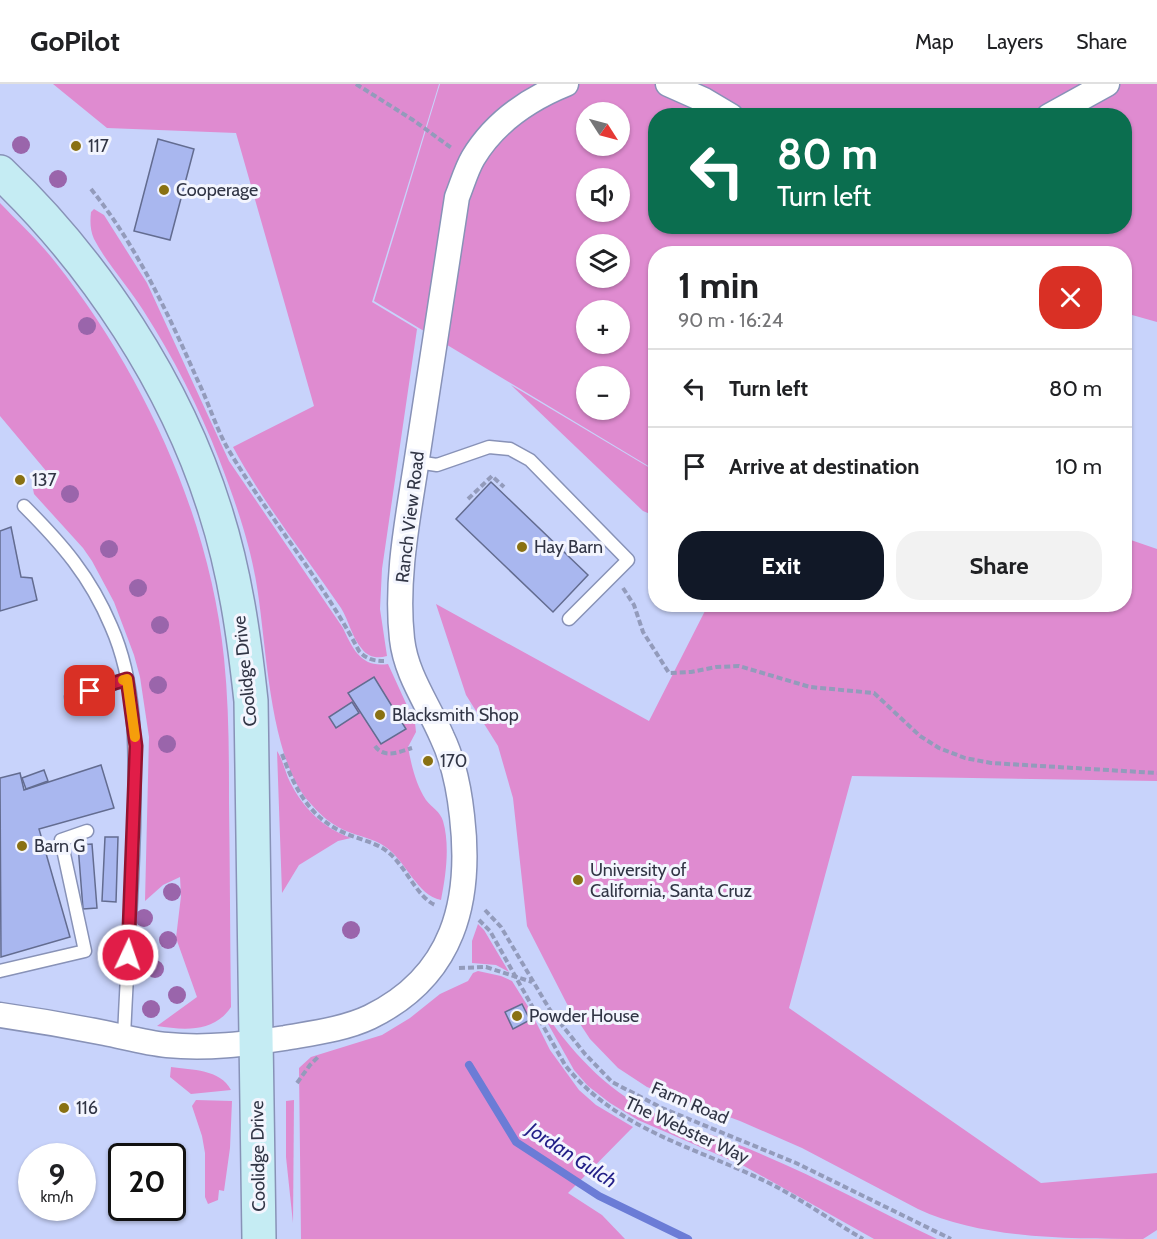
<!DOCTYPE html>
<html lang="en">
<head>
<meta charset="utf-8">
<style>
	body { margin:0; font-family:Cabin,sans-serif; background:#f2f2f2; color:#202124; height:100vh; display:flex; flex-direction:column; font-size:22px; white-space:nowrap }
	* { box-sizing:border-box; margin:0 }
	p { font-size:20px; color:#757577 }
	.icon { flex:none; width:33px; height:33px; fill:none; stroke:currentColor; stroke-width:2; stroke-linecap:round; stroke-linejoin:round }
	.map { position:relative; flex:1; overflow:hidden }
	.drawer { position:absolute; left:648px; top:162px; width:484px; height:366px; display:flex; flex-direction:column; background:#fff; border-radius:24px; box-shadow:0 2px 4px #0004 }
	.drawer>* { flex:none }
	.banner { position:absolute; left:648px; top:24px; width:484px; height:126px; border-radius:24px; box-shadow:0 2px 4px #0004; background:#0b6e4f; color:#fff; overflow:hidden }
	.needle { width:39px; rotate:126deg }
	.controls { position:absolute; left:576px; top:18px; display:grid; gap:12px }
	.controls a { display:grid; place-items:center; width:54px; height:54px; border-radius:50%; background:#fff; box-shadow:0 2px 4px #0004; font-size:30px }
	.speed { position:absolute; left:18px; top:1059px; display:flex; gap:12px; font-size:30px; font-weight:700; text-align:center }
	.speed>* { display:grid; place-content:center; width:78px; height:78px; border-radius:50%; background:#fff; box-shadow:0 2px 4px #0004; line-height:1 }
	.speed small { font-size:15px; font-weight:400 }
	.speed .limit { border:3px solid #111; border-radius:9px; background:#fff; color:#111 }
	.pin { position:absolute; display:grid; place-items:center; width:51px; height:51px; color:#fff; margin:-26px; border-radius:12px; box-shadow:0 3px 9px #0006 }
	.me { position:absolute; width:66px; margin:-33px; rotate:3deg; stroke-linejoin:round; filter:drop-shadow(0 0 4px #0008) }
	.turn { display:flex; align-items:center; gap:21px; height:126px; padding:0 30px; font-size:27px }
	.turn .icon { width:78px; height:78px; stroke-width:2.5 }
	.turn b { display:block; font-size:42px; line-height:51px }
	.round { display:grid; place-items:center; flex:none; width:63px; height:63px; border-radius:24px; background:#f2f2f2 }
	.summary { display:flex; align-items:center; justify-content:space-between; height:102px; padding:0 30px }
	h1 { font-size:36px; font-weight:700; line-height:45px }
	.button { display:flex; gap:12px; margin-top:auto; padding:12px 30px }
	.button a { flex:1; height:69px; border-radius:24px; background:#111827; color:#fff; font-size:24px; font-weight:700; line-height:69px; text-align:center }
	.button a+a { background:#f2f2f2; color:#202124 }
	ul { padding:0; list-style:none }
	li { display:flex; align-items:center; gap:18px; height:78px; padding:0 30px; border-top:2px solid #e0e0e0 }
	li div { flex:1 }
	li b { display:block; font-size:22px }
	li em { font-style:normal }
	header { display:flex; align-items:center; gap:36px; box-sizing:border-box; height:84px; padding:0 30px; background:#fff; border-bottom:2px solid #e0e0e0 }
	header strong { font-size:28px }
	nav { display:flex; gap:33px; margin-inline-start:auto; font-size:21px }
	.map>svg:first-child { display:block }
	.green { fill:#df8bd0; fill-rule:evenodd }
	.lines { fill:none; stroke-linecap:round; stroke-linejoin:round }
	.stream { stroke:#6b7cd6; stroke-width:8 }
	.building { fill:#a9b7ef; stroke:#636c90; stroke-width:1.5 }
	.lane-casing { stroke:#8892b7; stroke-width:15 }
	.street-casing { stroke:#8892b7; stroke-width:27 }
	.secondary-casing { stroke:#8892b7; stroke-width:36 }
	.path { stroke:#939bbb; stroke-width:4; stroke-dasharray:6 3; stroke-linecap:butt }
	.lane { stroke:#fff; stroke-width:12 }
	.street { stroke:#fff; stroke-width:24 }
	.secondary { stroke:#c5ecf3; stroke-width:33 }
	.tree { fill:#9a65ab }
	.route-casing { stroke:#92132f; stroke-width:15 }
	.route { stroke:#e11d48; stroke-width:10 }
	.slow { stroke:#f59e0b; stroke-width:10 }
	.poi-dot { fill:#897113; stroke:#f3f5fe; stroke-width:2 }
	.labels { text-anchor:middle; stroke-width:6; stroke-linejoin:round; paint-order:stroke }
	.poi-label { font-size:18px; fill:#313545; stroke:#f3f5fe; text-anchor:start }
	.street-label { font-size:18px; fill:#313545; stroke:#f3f5fe }
	.water-label { font-size:20px; font-style:italic; fill:#211e87; stroke:#f3f5fe }
</style>
</head>
<body>
<header>
<strong>GoPilot</strong>
<nav><a>Map</a><a>Layers</a><a>Share</a></nav>
</header>
<div class="map">
<svg width="1157" height="1155" viewBox="0 0 1157 1155">
	<rect width="100%" height="100%" fill="#c8d3fb"/>
	<g class="green">
		<path d="M53,0H439L372,218L417,245L382,485L380,525L387,572C377,575 368,573 362,565C352,554 349,537 341,524C304,470 264,420 233,363L314,322L236,49L107,44Z"/>
		<path d="M440,0H1157V238L1125,229V170H656L655,386L374,217ZM586,28H620V62H586ZM656,32H1125V142H656ZM586,94H620V128H586ZM586,160H620V194H586ZM586,226H620V260H586ZM586,292H620V326H586Z"/>
		<path d="M0,119C19,139 39,157 56,179C143,289 210,433 224,574C229,622 229,671 229,719C230,787 230,855 231,923C214,949 184,946 157,942L197,913L176,854L181,812L180,793L163,801L145,817L149,653L140,593L134,571L114,518L92,477L83,464L34,410L33,405L47,388L0,332Z"/>
		<path d="M94,125L104,131L147,199L229,377L343,544C353,566 362,584 388,580L415,639L416,648L408,663C411,680 416,701 426,716C432,724 440,727 443,737C450,761 446,791 441,816C417,811 407,779 387,764C373,753 353,752 338,743C327,737 318,728 310,719C268,673 267,558 256,497C249,456 234,414 219,375C199,323 173,273 143,226C128,202 107,180 94,155C90,146 90,137 91,128Z"/>
		<path d="M511,301L655,387V432L643,427Z"/>
		<path d="M1125,454L1157,465V697L852,692L789,924L1041,1099L1157,1089V1146L1143,1155C1070,1155 982,1155 918,1125L802,1064L740,1037L647,1003L618,984L590,955L567,920L527,842L513,714L498,662L466,611L436,520L649,637L708,521L1125,520Z"/>
		<path d="M277,667C283,676 285,688 290,698C303,724 323,744 351,754L338,757L299,781L282,809Z"/>
		<path d="M478,840L484,846L509,888L496,881L472,879V857Z"/>
		<path d="M478,887L501,892L512,897L529,924L550,966L579,1006L596,1021L633,1043L568,1109L602,1131L625,1155H301L299,984L311,973L382,951L410,934L440,910L468,897L473,889Z"/>
		<path d="M545,929C574,971 610,1010 659,1031C692,1045 727,1055 761,1070C821,1095 878,1127 937,1155H874L744,1082L638,1036L610,1019L588,1002L574,986L543,931Z"/>
		<path d="M171,983C192,986 220,985 231,1006L191,1010L170,993Z"/>
		<path d="M196,1016L232,1017L230,1064L224,1107L219,1106L218,1116L208,1120L205,1113V1069L202,1052L192,1022Z"/>
		<path d="M294,1016L293,1139L286,1073V1017Z"/>
	</g>
	<g class="lines">
		<path class="stream" d="M469,981L516,1058L599,1112L688,1155"/>
	</g>
	<g class="building">
		<path d="M158,55L194,65L170,156L134,147Z"/>
		<path d="M491,398L588,491L553,528L456,435Z"/>
		<path d="M11,443L21,493L32,494L37,516L0,527V447Z"/>
		<path d="M374,593L406,645L381,660L348,609Z"/>
		<path d="M352,618L359,629L336,644L329,633Z"/>
		<path d="M101,681L114,724L39,745L70,853L1,873L0,694L20,689L24,706Z"/>
		<path d="M44,686L48,697L26,705L22,694Z"/>
		<path d="M105,753H118L116,818L102,817Z"/>
		<path d="M92,760L97,824L83,825L78,761Z"/>
		<path d="M522,920L530,936L513,945L505,928Z"/>
	</g>
	<g class="lines">
		<g class="lane-casing">
			<g id="lane">
				<path d="M417,378L437,381L489,363L510,365L530,376L628,476L569,535"/>
				<path d="M24,422C62,460 90,492 111,542C139,605 135,677 134,744C132,814 127,883 124,953"/>
				<path d="M71,613L127,595"/>
				<path d="M0,887L85,867L61,756L87,747"/>
			</g>
		</g>
		<g class="street-casing">
			<g id="street">
				<path d="M668,0L704,16L731,32"/>
				<path d="M1049,32L1107,0"/>
				<path d="M0,931C35,936 70,942 105,949C125,953 146,959 167,961C207,965 246,960 285,954C313,949 345,945 370,933C454,892 472,817 462,732C459,704 454,678 442,653C428,620 406,591 402,555C395,493 409,429 418,368C431,283 444,198 457,113C462,101 466,86 473,74C494,39 529,15 566,0"/>
			</g>
		</g>
		<g class="secondary-casing">
			<path id="secondary" d="M0,88C95,178 176,301 215,426C235,488 244,552 251,617L259,1155"/>
		</g>
		<g class="path">
			<path d="M356,0L413,36L453,65"/>
			<path d="M91,105C136,161 168,229 197,295C208,317 216,344 228,365C269,434 322,496 359,567C366,575 374,577 384,577"/>
			<path d="M468,415L492,392L504,403"/>
			<path d="M623,504L634,521L643,548L669,589L691,588L716,583L739,582L810,603L874,609L920,652L939,664L965,674L991,679L1157,689"/>
			<path d="M375,662C384,675 399,668 412,664"/>
			<path d="M282,670C295,705 310,735 347,750C361,756 378,759 389,769C406,783 417,813 435,821"/>
			<path d="M485,826L501,843L550,926L585,970L612,998L662,1024L796,1079L951,1155"/>
			<path d="M479,836L490,847L565,981C616,1046 698,1064 769,1099C801,1115 832,1137 863,1155"/>
			<path d="M459,884L486,883L532,898"/>
			<path d="M297,999L310,981L319,972"/>
		</g>
		<use href="#lane" class="lane"/>
		<use href="#street" class="street"/>
		<use href="#secondary" class="secondary"/>
	</g>
	<g class="tree">
		<circle cx="21" cy="61" r="9"/>
		<circle cx="58" cy="95" r="9"/>
		<circle cx="87" cy="242" r="9"/>
		<circle cx="70" cy="410" r="9"/>
		<circle cx="109" cy="465" r="9"/>
		<circle cx="138" cy="504" r="9"/>
		<circle cx="160" cy="541" r="9"/>
		<circle cx="158" cy="601" r="9"/>
		<circle cx="167" cy="660" r="9"/>
		<circle cx="172" cy="808" r="9"/>
		<circle cx="144" cy="834" r="9"/>
		<circle cx="351" cy="846" r="9"/>
		<circle cx="168" cy="856" r="9"/>
		<circle cx="155" cy="885" r="9"/>
		<circle cx="177" cy="911" r="9"/>
		<circle cx="151" cy="925" r="9"/>
	</g>
	<g class="lines">
		<g class="route-casing">
			<path id="route" d="M90,607L127,595L136,662L128,871"/>
		</g>
		<use href="#route" class="route"/>
		<path class="slow" d="M123,596L127,595L135,653"/>
	</g>
	<g class="poi-dot">
		<circle cx="76" cy="62" r="6"/>
		<circle cx="164" cy="106" r="6"/>
		<circle cx="20" cy="396" r="6"/>
		<circle cx="522" cy="463" r="6"/>
		<circle cx="380" cy="631" r="6"/>
		<circle cx="428" cy="677" r="6"/>
		<circle cx="22" cy="762" r="6"/>
		<circle cx="578" cy="796" r="6"/>
		<circle cx="517" cy="932" r="6"/>
		<circle cx="64" cy="1024" r="6"/>
	</g>
	<g class="labels">
		<g class="poi-label">
			<text x="88" y="68">117</text>
			<text x="176" y="112">Cooperage</text>
			<text x="32" y="402">137</text>
			<text x="534" y="469">Hay Barn</text>
			<text x="392" y="637">Blacksmith Shop</text>
			<text x="440" y="683">170</text>
			<text x="34" y="768">Barn G</text>
			<text x="590" y="792">University of<tspan x="590" dy="21">California, Santa Cruz</tspan></text>
			<text x="529" y="938">Powder House</text>
			<text x="76" y="1030">116</text>
		</g>
		<g class="street-label">
			<text transform="translate(410 433) rotate(-83)" y="6">Ranch View Road</text>
			<text transform="translate(245 587) rotate(-96)" y="6">Coolidge Drive</text>
			<text transform="translate(690 1019) rotate(23)" y="6">Farm Road</text>
			<text transform="translate(687 1046) rotate(25)" y="6">The Webster Way</text>
			<text transform="translate(258 1072) rotate(-91)" y="6">Coolidge Drive</text>
		</g>
		<g class="water-label">
			<text transform="translate(572 1071) rotate(33)" y="7">Jordan Gulch</text>
		</g>
	</g>
</svg>
<div class="controls">
<a><svg class="needle" viewBox="-14 -14 28 28"><path d="M0-13l5 13h-10z" fill="#e53935"/><path d="M0 13l5-13h-10z" fill="#757577"/></svg></a>
<a><svg class="icon" aria-label="sound" viewBox="0 0 24 24"><path d="M4 9h4l5-4v14l-5-4H4zM17 9q2 3 0 6"/></svg></a>
<a><svg class="icon" aria-label="layers" viewBox="0 0 24 24"><path d="M12 4l9 5-9 5-9-5zM3 14l9 5 9-5"/></svg></a>
<a>+</a>
<a>−</a>
</div>
<div class="speed"><div>9<small>km/h</small></div><div class="limit">20</div></div>
<div class="pin" style="left:90px;top:607px;background:#d93025"><svg class="icon" aria-label="arrive" viewBox="0 0 24 24"><path d="M6 21V4h12l-3 4 3 4H6"/></svg></div>
<svg class="me" style="left:128px;top:871px" viewBox="-20 -20 40 40"><circle r="17" fill="#e11d48" stroke="#fff" stroke-width="3"/><path d="M0-11L8 9 0 5-8 9z" fill="#fff"/></svg>
<div class="banner">
<div class="turn"><svg class="icon" aria-label="left" viewBox="0 0 24 24"><path d="M17 20v-9H6M10 6l-5 5 5 5"/></svg><div><b>80 m</b>Turn left</div></div>
</div>
<section class="drawer">
<div class="summary"><div><h1>1 min</h1><p>90 m · 16:24</p></div><a class="round" style="background:#d93025;color:#fff"><svg class="icon" aria-label="close" viewBox="0 0 24 24"><path d="M6 6l12 12M18 6L6 18"/></svg></a></div>
<ul>
<li><svg class="icon" aria-label="left" viewBox="0 0 24 24"><path d="M17 20v-9H6M10 6l-5 5 5 5"/></svg><div><b>Turn left</b></div><em>80 m</em></li>
<li><svg class="icon" aria-label="arrive" viewBox="0 0 24 24"><path d="M6 21V4h12l-3 4 3 4H6"/></svg><div><b>Arrive at destination</b></div><em>10 m</em></li>
</ul>
<div class="button"><a>Exit</a><a>Share</a></div>
</section>
</div>
</body>
</html>
